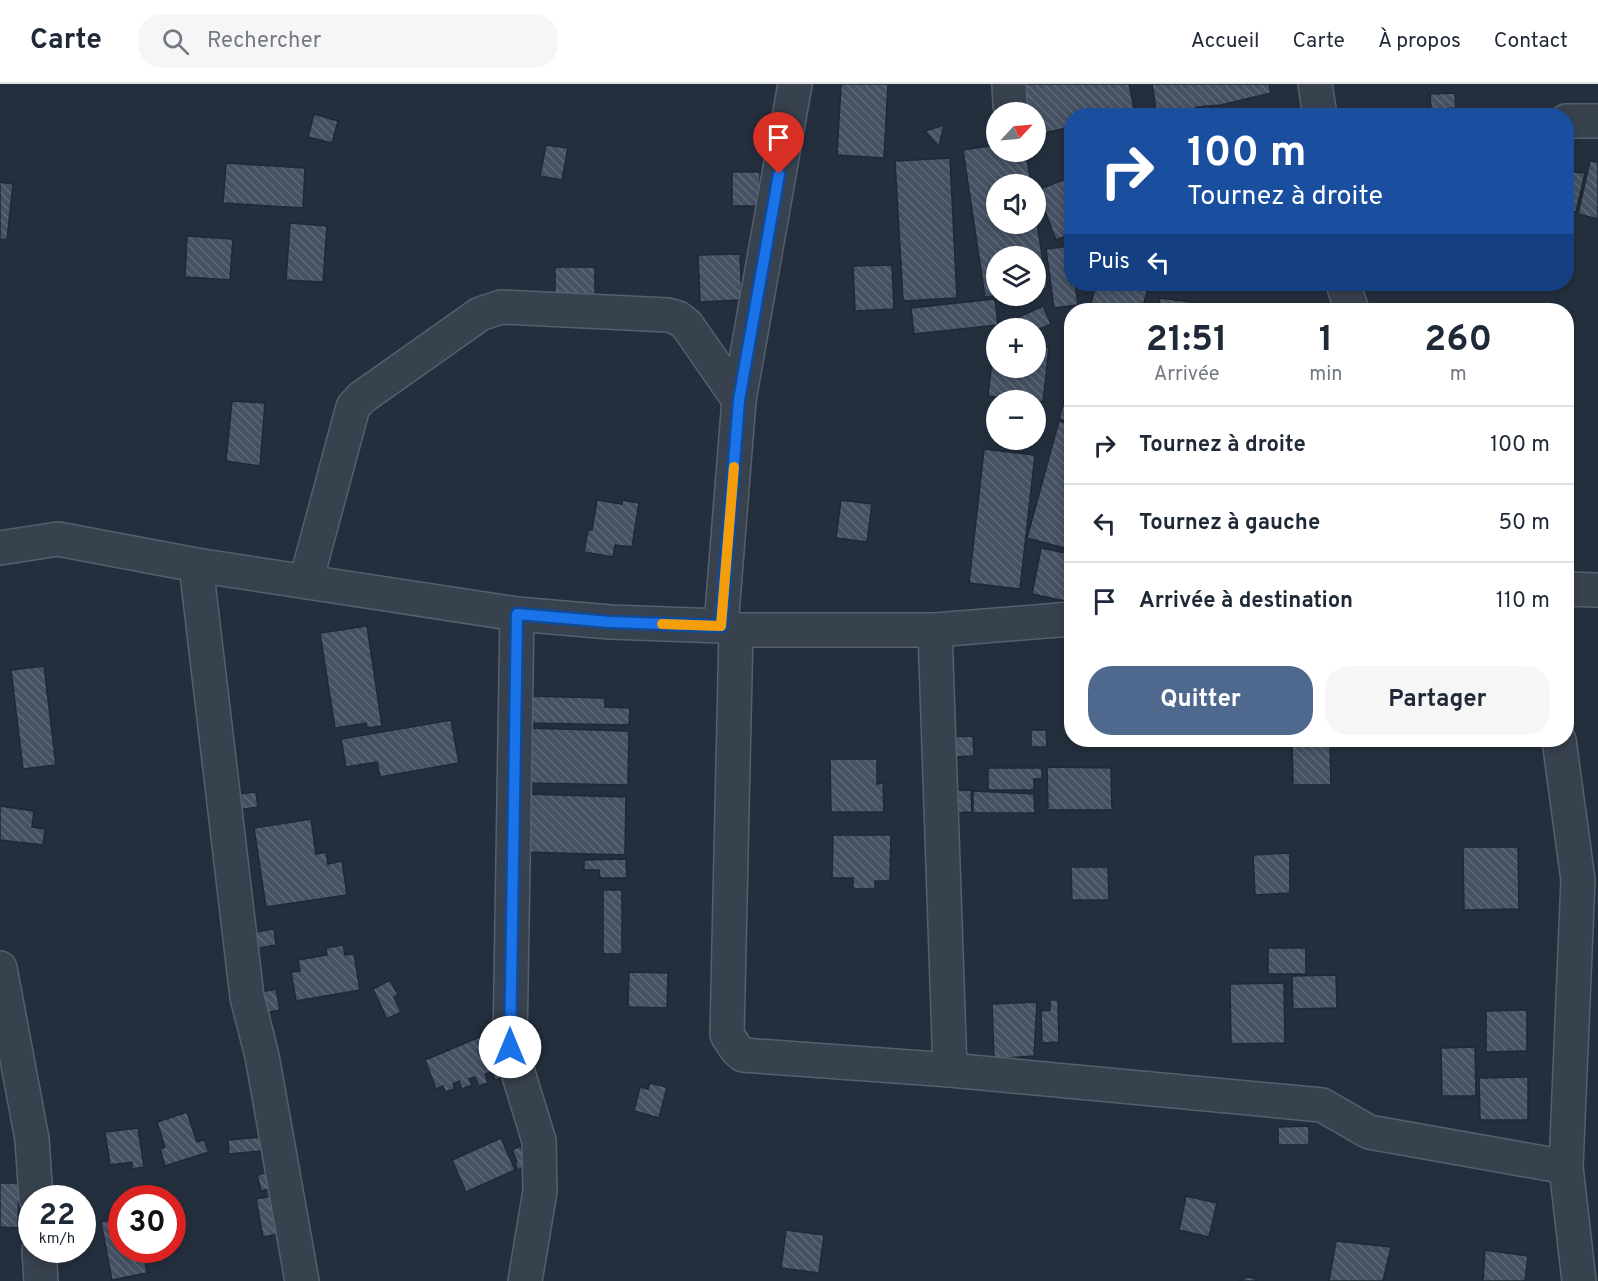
<!DOCTYPE html>
<html lang="fr">
<head>
<meta charset="utf-8">
<style>
	body { margin:0; font-family:Overpass,sans-serif; background:#f6f6f7; color:#1f2937; height:100vh; display:flex; flex-direction:column; font-size:22px; white-space:nowrap }
	* { box-sizing:border-box; margin:0 }
	p { font-size:20px; color:#747a83 }
	.icon { flex:none; width:33px; height:33px; fill:none; stroke:currentColor; stroke-width:2; stroke-linecap:round; stroke-linejoin:round }
	.map { position:relative; flex:1; overflow:hidden }
	.drawer { position:absolute; left:1064px; top:219px; width:510px; height:444px; display:flex; flex-direction:column; background:#fff; border-radius:24px; box-shadow:0 3px 9px #0003 }
	.drawer>* { flex:none }
	.banner { position:absolute; left:1064px; top:24px; width:510px; height:183px; border-radius:24px; box-shadow:0 3px 9px #0003; background:#1a4fa0; color:#fff; overflow:hidden }
	.needle { width:39px; rotate:64deg }
	.tools { position:absolute; left:986px; top:18px; display:grid; gap:12px }
	.tools a { display:grid; place-items:center; width:60px; height:60px; border-radius:50%; background:#fff; box-shadow:0 3px 9px #0003; font-size:30px }
	.speed { position:absolute; left:18px; top:1101px; display:flex; gap:12px; font-size:30px; font-weight:700; text-align:center }
	.speed>* { display:grid; place-content:center; width:78px; height:78px; border-radius:50%; background:#fff; box-shadow:0 3px 9px #0003; line-height:1 }
	.speed small { font-size:15px; font-weight:400 }
	.speed .limit { border:9px solid #d22; background:#fff; color:#111 }
	.pin { position:absolute; display:grid; place-items:center; width:51px; height:51px; color:#fff; margin:-62px -26px; border-radius:50% 50% 50% 0; rotate:-45deg; box-shadow:0 0 6px #0007 }
	.pin .icon { rotate:45deg }
	.me { position:absolute; width:66px; margin:-33px; rotate:0deg; stroke-linejoin:round; filter:drop-shadow(0 0 4px #0008) }
	.turn { display:flex; align-items:center; gap:21px; height:126px; padding:0 24px; font-size:27px }
	.turn .icon { width:78px; height:78px; stroke-width:2.5 }
	.turn b { display:block; font-size:42px; line-height:51px }
	.then { display:flex; align-items:center; height:57px; padding:0 24px; background:#0003; gap:12px; font-size:22px }
	.eta { display:flex; justify-content:space-evenly; align-items:center; height:102px; text-align:center }
	.eta b { font-size:36px; font-weight:700; line-height:42px }
	.button { display:flex; gap:12px; margin-top:auto; padding:12px 24px }
	.button a { flex:1; height:69px; border-radius:24px; background:#4f688e; color:#fff; font-size:24px; font-weight:700; line-height:69px; text-align:center }
	.button a+a { background:#f6f6f7; color:#1f2937 }
	ul { padding:0; list-style:none }
	li { display:flex; align-items:center; gap:18px; height:78px; padding:0 24px; border-top:2px solid #e0e1e3 }
	li div { flex:1 }
	li b { display:block; font-size:22px }
	li em { font-style:normal }
	header { display:flex; align-items:center; gap:36px; box-sizing:border-box; height:84px; padding:0 30px; background:#fff; border-bottom:2px solid #e0e1e3 }
	header strong { font-size:28px }
	nav { display:flex; gap:33px; margin-inline-start:auto; font-size:21px }
	.search { width:420px; height:54px; background:#f6f6f7; display:flex; align-items:center; gap:15px; box-sizing:border-box; padding:0 21px; border-radius:24px; color:#747a83; font-size:22px }
	.map>svg:first-child { display:block }
	.building { fill:url(#building-back-hatch); stroke:#1f2835; stroke-width:1.5 }
	.lines { fill:none; stroke-linecap:round; stroke-linejoin:round }
	.minor-casing { stroke:#565f6c; stroke-width:36 }
	.minor { stroke:#38414e; stroke-width:33 }
	.route-casing { stroke:#114b97; stroke-width:15 }
	.route { stroke:#1a73e8; stroke-width:10 }
	.slow { stroke:#f59e0b; stroke-width:10 }
</style>
</head>
<body>
<header>
<strong>Carte</strong>
<div class="search"><svg class="icon" aria-label="search" viewBox="0 0 24 24"><circle cx="10" cy="10" r="6"/><path d="M15 15l6 6"/></svg>Rechercher</div>
<nav><a>Accueil</a><a>Carte</a><a>À propos</a><a>Contact</a></nav>
</header>
<div class="map">
<svg width="1598" height="1197" viewBox="0 0 1598 1197">
	<defs>
		<pattern id="building-back-hatch" width="6" height="6" patternUnits="userSpaceOnUse" patternTransform="scale(1.5)"><rect width="6" height="6" fill="#455162"/><path d="M-1 5l2 2M0 0l6 6M5-1l2 2" fill="none" stroke="#5d6877"/></pattern>
	</defs>
	<rect width="100%" height="100%" fill="#242f3e"/>
	<g class="building">
		<path d="M841,0H888L884,74L837,71Z"/>
		<path d="M1022,0H1129L1135,29L1122,32H1071V43L1035,51V28H1029Z"/>
		<path d="M1152,0H1269L1271,9L1221,21L1198,23L1171,32H1157Z"/>
		<path d="M1455,9L1456,24L1431,26L1430,10Z"/>
		<path d="M314,30L338,37L332,59L308,53Z"/>
		<path d="M944,41L939,63L925,47Z"/>
		<path d="M546,61L568,64L562,96L540,92Z"/>
		<path d="M996,61V68H1026L1031,100H996V140H1035V125L1047,204L1035,206V172H996L997,212L985,213L963,66Z"/>
		<path d="M1566,61L1568,62L1567,87L1585,89L1576,128L1566,127Z"/>
		<path d="M950,74L957,214L903,217L895,77Z"/>
		<path d="M1590,77L1598,78V135L1578,130Z"/>
		<path d="M226,79L305,84L303,124L223,119Z"/>
		<rect x="732" y="88" width="28" height="34"/>
		<path d="M1071,93V150L1056,156L1037,106Z"/>
		<path d="M0,98L13,100L7,156L0,155Z"/>
		<path d="M290,139L327,142L323,198L286,196Z"/>
		<path d="M187,152L233,155L230,196L185,193Z"/>
		<path d="M1070,162L1071,200H1075L1078,221L1054,224L1046,165Z"/>
		<path d="M740,170L742,216L700,218L698,171Z"/>
		<path d="M892,181L894,225L855,227L853,182Z"/>
		<rect x="555" y="183" width="40" height="36"/>
		<path d="M1096,200H1149L1142,226H1089Z"/>
		<path d="M1160,214L1198,219L1197,226H1158Z"/>
		<path d="M995,215L998,241L914,250L911,224Z"/>
		<path d="M1305,221L1306,226H1286V224Z"/>
		<path d="M1043,222L1051,240L1035,247V244H1006L1004,240Z"/>
		<path d="M994,258H996V284H1035V262L1049,264L1043,318L988,312Z"/>
		<path d="M1071,292V338L1059,335Z"/>
		<path d="M232,317L265,319L260,382L226,377Z"/>
		<path d="M1059,337L1071,340V466L1027,454Z"/>
		<path d="M984,365L1035,371L1020,505L969,499Z"/>
		<path d="M597,416L622,420V416L639,419L632,463L615,461L613,473L584,468L588,446H592Z"/>
		<path d="M841,416L872,420L867,458L836,454Z"/>
		<path d="M1041,464L1071,470L1070,518L1032,510Z"/>
		<path d="M367,542L382,642L367,644L366,639L335,644L320,549Z"/>
		<path d="M44,582L56,681L23,685L11,586Z"/>
		<path d="M525,612L605,614V623L630,624L629,641L524,639Z"/>
		<path d="M451,636L459,679L380,693L377,678L346,683L341,655Z"/>
		<path d="M525,644L629,647L628,701L524,699Z"/>
		<path d="M1031,646H1046L1047,663H1031Z"/>
		<path d="M973,652L974,672L948,673V653Z"/>
		<path d="M1330,656L1331,701H1293L1292,657Z"/>
		<path d="M830,675H877V700L883,699L884,728H831Z"/>
		<path d="M1047,683L1111,684L1112,726H1048Z"/>
		<path d="M988,684H1042V695H1034V706H988Z"/>
		<path d="M971,706L972,728L948,729L947,707Z"/>
		<path d="M973,707L1034,710L1035,729H973Z"/>
		<path d="M256,708L258,723L233,727L231,711Z"/>
		<path d="M525,710L626,713L625,771L524,768Z"/>
		<path d="M0,722L34,727L32,743L45,745L43,761L0,756Z"/>
		<path d="M311,735L316,770L326,768L328,780L342,777L347,811L266,823L254,744Z"/>
		<path d="M833,751H891L890,797H875V805H853V794H832Z"/>
		<path d="M1463,763H1518L1519,825L1464,826Z"/>
		<path d="M1290,769V809L1255,811L1253,771Z"/>
		<path d="M626,775L627,794H600L599,786H584V776Z"/>
		<path d="M1071,783H1108L1109,816H1072Z"/>
		<rect x="603" y="806" width="19" height="64"/>
		<path d="M274,845L276,861L259,864L258,860L252,861L250,849Z"/>
		<path d="M343,861L345,871L354,870L360,906L296,917L291,888L300,887L298,876L327,871L326,864Z"/>
		<rect x="1268" y="864" width="38" height="26"/>
		<path d="M629,888L668,889L667,924L628,923Z"/>
		<path d="M1336,891L1337,924L1293,925L1292,892Z"/>
		<path d="M390,896L398,911L394,913L401,928L387,935L373,905Z"/>
		<path d="M1284,899L1285,959L1231,960L1230,900Z"/>
		<path d="M276,905L280,926L259,930L256,909Z"/>
		<path d="M1050,916H1058L1059,958L1042,959L1041,927L1050,926Z"/>
		<path d="M1037,918L1034,972L994,975L992,920Z"/>
		<path d="M1527,926V967L1486,968V927Z"/>
		<path d="M489,949L502,982L498,984L501,994L495,996L492,988L485,990L488,999L479,1002L475,993L469,995L472,1001L462,1005L459,997L453,1000L455,1005L445,1008L443,1002L436,1005L425,976Z"/>
		<path d="M1475,963L1476,1012H1442L1441,964Z"/>
		<path d="M1528,993V1036H1480L1479,994Z"/>
		<path d="M650,999L667,1003L659,1034L634,1027L640,1003L648,1005Z"/>
		<path d="M187,1028L197,1058L204,1056L209,1068L165,1082L160,1065L165,1063L157,1038Z"/>
		<path d="M1309,1042V1061H1278V1043Z"/>
		<path d="M138,1044L144,1083L132,1085V1078L110,1081L105,1048Z"/>
		<path d="M262,1053L263,1067L229,1070L228,1056Z"/>
		<path d="M501,1054L515,1086L466,1108L452,1076Z"/>
		<path d="M520,1062L526,1075L527,1082L518,1086L515,1079L517,1078L512,1066Z"/>
		<path d="M275,1087L278,1103L261,1107L257,1091Z"/>
		<path d="M0,1099H19L18,1144L0,1143Z"/>
		<path d="M272,1112L279,1150L263,1153L256,1115Z"/>
		<path d="M1186,1112L1217,1119L1209,1153L1179,1146Z"/>
		<path d="M122,1134V1166H143L147,1189L112,1196L101,1138Z"/>
		<path d="M786,1146L824,1151L819,1189L781,1184Z"/>
		<path d="M1336,1157L1391,1163L1383,1197H1329Z"/>
		<path d="M1485,1166L1528,1172L1525,1197H1483Z"/>
		<path d="M1247,1193L1254,1194L1257,1197H1240Z"/>
	</g>
	<g class="lines">
		<g class="minor-casing">
			<g id="minor">
				<path d="M1009,0L1010,21"/>
				<path d="M1315,0L1320,32"/>
				<path d="M1566,37H1597"/>
				<path d="M1343,200L1352,226"/>
				<path d="M0,464L58,455L196,481L517,530L610,538L721,542L736,546H935L1071,535"/>
				<path d="M196,481L247,913L262,972L302,1197"/>
				<path d="M306,497L353,323L361,314L480,230L501,223L668,231L678,234L687,241L739,316"/>
				<path d="M1566,505L1598,506"/>
				<path d="M517,530L510,962L539,1057L540,1107L525,1197"/>
				<path d="M721,542L739,316L795,0"/>
				<path d="M736,546L727,951L737,966L743,971L950,986L1322,1021L1369,1048L1566,1083"/>
				<path d="M935,546L950,986"/>
				<path d="M1559,656L1578,796L1566,1083L1579,1197"/>
				<path d="M0,884L32,1055L36,1114"/>
				<path d="M39,1166L41,1197"/>
			</g>
		</g>
		<use href="#minor" class="minor"/>
	</g>
	<g class="lines">
		<g class="route-casing">
			<path id="route" d="M510,963L517,530L610,538L721,542L739,316L779,90"/>
		</g>
		<use href="#route" class="route"/>
		<path class="slow" d="M662,540L721,542L734,383"/>
	</g>
</svg>
<div class="tools">
<a><svg class="needle" viewBox="-14 -14 28 28"><path d="M0-13l5 13h-10z" fill="#e53935"/><path d="M0 13l5-13h-10z" fill="#747a83"/></svg></a>
<a><svg class="icon" aria-label="sound" viewBox="0 0 24 24"><path d="M4 9h4l5-4v14l-5-4H4zM17 9q2 3 0 6"/></svg></a>
<a><svg class="icon" aria-label="layers" viewBox="0 0 24 24"><path d="M12 4l9 5-9 5-9-5zM3 14l9 5 9-5"/></svg></a>
<a>+</a>
<a>−</a>
</div>
<div class="speed"><div>22<small>km/h</small></div><div class="limit">30</div></div>
<div class="pin" style="left:779px;top:90px;background:#d93025"><svg class="icon" aria-label="arrive" viewBox="0 0 24 24"><path d="M6 21V4h12l-3 4 3 4H6"/></svg></div>
<svg class="me" style="left:510px;top:963px" viewBox="-20 -20 40 40"><circle r="19" fill="#fff"/><path d="M0-13L10 11 0 6-10 11z" fill="#1a73e8"/></svg>
<div class="banner">
<div class="turn"><svg class="icon" aria-label="right" viewBox="0 0 24 24"><path d="M7 20v-9h11M14 6l5 5-5 5"/></svg><div><b>100 m</b>Tournez à droite</div></div>
<div class="then">Puis<svg class="icon" aria-label="left" viewBox="0 0 24 24"><path d="M17 20v-9H6M10 6l-5 5 5 5"/></svg></div>
</div>
<section class="drawer">
<div class="eta">
<div><b>21:51</b><p>Arrivée</p></div>
<div><b>1</b><p>min</p></div>
<div><b>260</b><p>m</p></div>
</div>
<ul>
<li><svg class="icon" aria-label="right" viewBox="0 0 24 24"><path d="M7 20v-9h11M14 6l5 5-5 5"/></svg><div><b>Tournez à droite</b></div><em>100 m</em></li>
<li><svg class="icon" aria-label="left" viewBox="0 0 24 24"><path d="M17 20v-9H6M10 6l-5 5 5 5"/></svg><div><b>Tournez à gauche</b></div><em>50 m</em></li>
<li><svg class="icon" aria-label="arrive" viewBox="0 0 24 24"><path d="M6 21V4h12l-3 4 3 4H6"/></svg><div><b>Arrivée à destination</b></div><em>110 m</em></li>
</ul>
<div class="button"><a>Quitter</a><a>Partager</a></div>
</section>
</div>
</body>
</html>
